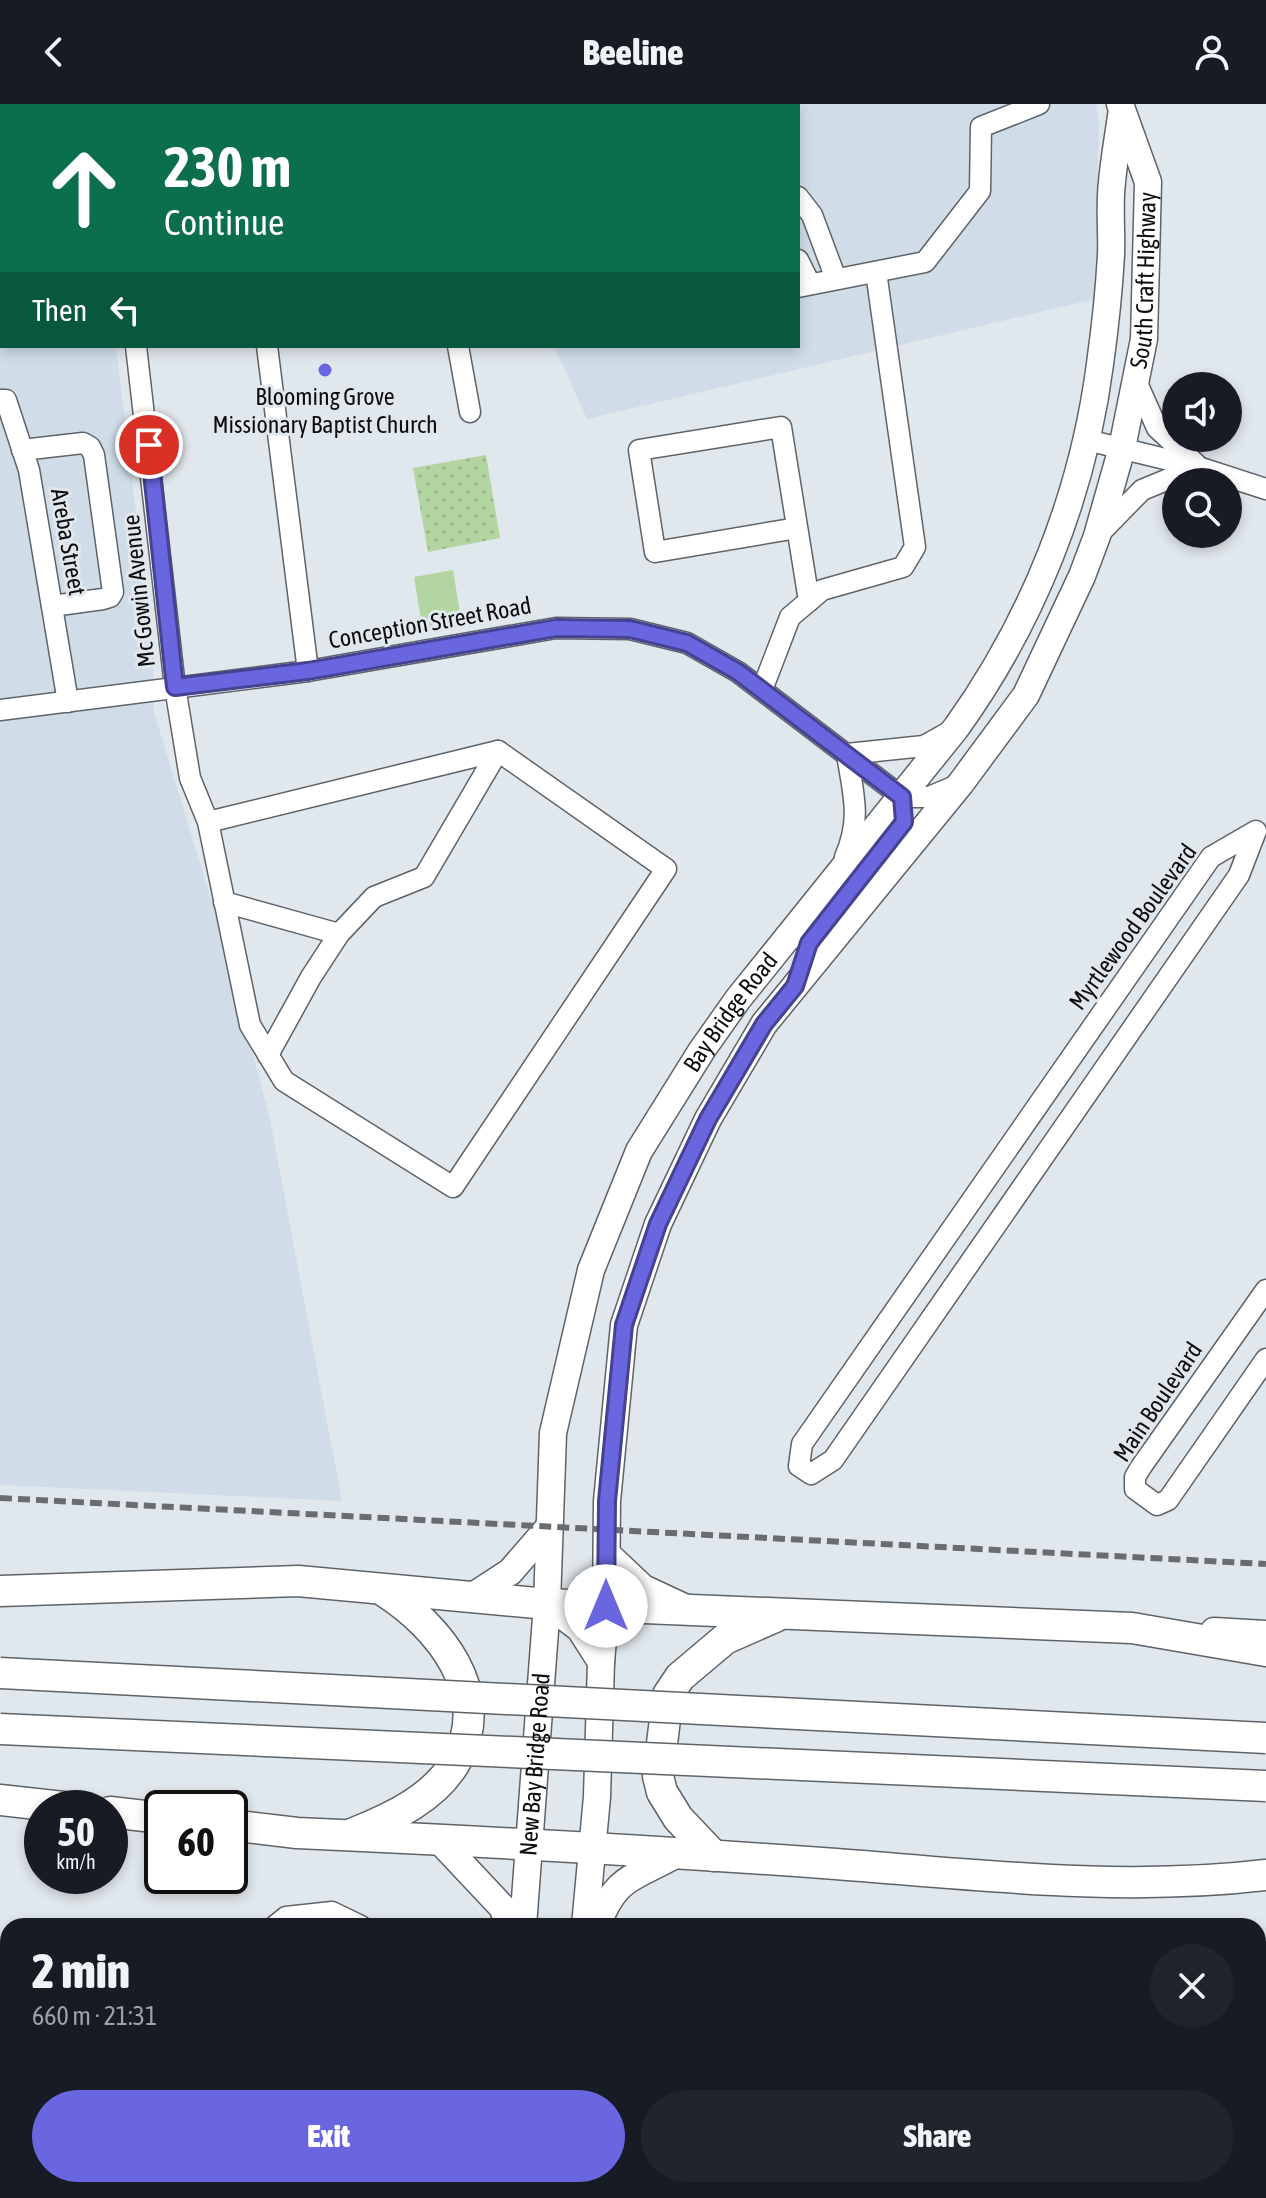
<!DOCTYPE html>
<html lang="en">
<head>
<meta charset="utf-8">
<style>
	body { margin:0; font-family:"Asap Condensed",sans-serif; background:#20242c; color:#f1f3f6; height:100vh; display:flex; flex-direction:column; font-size:30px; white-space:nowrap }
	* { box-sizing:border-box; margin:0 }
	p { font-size:26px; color:#9ea1a6 }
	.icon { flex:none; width:44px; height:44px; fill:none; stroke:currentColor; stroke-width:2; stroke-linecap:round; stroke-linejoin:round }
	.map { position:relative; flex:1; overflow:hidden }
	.drawer { position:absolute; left:0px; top:1814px; width:1266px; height:280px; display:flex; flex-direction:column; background:#171b24; border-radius:24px 24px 0 0; box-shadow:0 4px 12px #0003 }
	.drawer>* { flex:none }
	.hud { position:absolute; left:0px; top:0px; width:800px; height:244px; box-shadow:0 4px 12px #0003; background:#0b6e4f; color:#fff; overflow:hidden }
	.tools { position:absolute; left:1162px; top:268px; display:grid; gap:16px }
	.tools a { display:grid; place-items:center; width:80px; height:80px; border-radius:50%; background:#171b24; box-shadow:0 4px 12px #0003; font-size:40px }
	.speed { position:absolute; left:24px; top:1686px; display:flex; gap:16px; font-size:40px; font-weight:700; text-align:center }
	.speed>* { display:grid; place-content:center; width:104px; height:104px; border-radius:50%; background:#171b24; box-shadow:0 4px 12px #0003; line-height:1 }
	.speed small { font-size:20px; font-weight:400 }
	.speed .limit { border:4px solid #111; border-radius:12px; background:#fff; color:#111 }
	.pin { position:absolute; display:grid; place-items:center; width:68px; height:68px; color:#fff; margin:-34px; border:4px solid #fff; border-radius:50%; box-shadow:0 2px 8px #0007 }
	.me { position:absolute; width:88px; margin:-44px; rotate:0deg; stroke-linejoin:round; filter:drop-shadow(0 0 6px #0008) }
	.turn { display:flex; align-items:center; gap:28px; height:168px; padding:0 32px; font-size:36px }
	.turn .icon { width:104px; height:104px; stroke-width:2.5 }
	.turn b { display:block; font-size:56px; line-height:68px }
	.then { display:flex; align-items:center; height:76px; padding:0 32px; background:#0003; gap:16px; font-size:30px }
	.round { display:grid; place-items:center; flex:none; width:84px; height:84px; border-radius:42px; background:#20242c }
	.headline { display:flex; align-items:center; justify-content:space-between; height:136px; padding:0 32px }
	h1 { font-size:48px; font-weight:800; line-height:60px }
	.primary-button { display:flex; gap:16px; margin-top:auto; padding:16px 32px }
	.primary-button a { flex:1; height:92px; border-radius:48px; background:#6966df; color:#fff; font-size:32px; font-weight:800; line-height:92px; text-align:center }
	.primary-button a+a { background:#20242c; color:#f1f3f6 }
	header { display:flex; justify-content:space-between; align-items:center; height:104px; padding:0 32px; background:#171b24; font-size:36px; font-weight:800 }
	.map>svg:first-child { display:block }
	.built { fill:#d0dde8 }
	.grass { fill:#b3d5a2 }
	.park { fill:url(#park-dots) }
	.water { fill:url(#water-rules) }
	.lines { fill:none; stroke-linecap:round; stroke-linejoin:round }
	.minor-casing { stroke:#5e6368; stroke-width:23 }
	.major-casing { stroke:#5e6368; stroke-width:29 }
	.highway-casing { stroke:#5e6368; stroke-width:33 }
	.minor { stroke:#fff; stroke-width:20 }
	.major { stroke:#fff; stroke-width:26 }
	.highway { stroke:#fff; stroke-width:30 }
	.rail { stroke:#696d71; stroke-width:6; stroke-dasharray:12 6; stroke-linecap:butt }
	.highway-bridge-casing { stroke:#5e6368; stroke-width:33; stroke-linecap:butt }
	.highway-bridge { stroke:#fff; stroke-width:30 }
	.route-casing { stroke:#444291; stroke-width:20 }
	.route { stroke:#6966df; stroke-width:14 }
	.poi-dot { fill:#6966df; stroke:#e1e8ed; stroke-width:3 }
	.labels { text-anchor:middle; stroke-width:6; stroke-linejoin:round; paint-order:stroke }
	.street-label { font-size:24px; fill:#0b0d0f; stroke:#e1e8ed }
	.poi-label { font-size:24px; fill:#0b0d0f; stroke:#e1e8ed }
</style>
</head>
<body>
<header><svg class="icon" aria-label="back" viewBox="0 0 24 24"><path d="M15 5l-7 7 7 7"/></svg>Beeline<svg class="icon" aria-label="person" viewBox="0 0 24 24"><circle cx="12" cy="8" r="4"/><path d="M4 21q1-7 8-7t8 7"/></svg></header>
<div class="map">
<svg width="1266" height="2094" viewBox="0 0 1266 2094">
	<defs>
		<pattern id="park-dots" width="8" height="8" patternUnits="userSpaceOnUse" patternTransform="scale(2)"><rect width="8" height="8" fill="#b3d5a2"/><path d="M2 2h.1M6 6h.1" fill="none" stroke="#99b68a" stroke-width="1.8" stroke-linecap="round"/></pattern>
		<pattern id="water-rules" width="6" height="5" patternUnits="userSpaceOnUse" patternTransform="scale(2)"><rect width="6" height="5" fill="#9cd3f7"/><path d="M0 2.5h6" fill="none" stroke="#85b4d3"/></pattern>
	</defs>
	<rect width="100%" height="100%" fill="#e1e8ed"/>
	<g class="built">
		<path d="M0,0L86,2H2V242H116L153,550L154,608L221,828L270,1015L342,1397L0,1381Z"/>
		<path d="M446,0H1096L1099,16L1095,195L587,315L554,242H798V2Z"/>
	</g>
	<path class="grass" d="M453,466L462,521L423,528L414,473Z"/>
	<path class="park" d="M486,351L500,434L428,448L413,364Z"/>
	<path class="water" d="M714,2086H766V2094H713Z"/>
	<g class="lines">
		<g class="minor-casing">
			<g id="minor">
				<path d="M103,0L104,2"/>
				<path d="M233,0L234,2"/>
				<path d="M728,0L729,2"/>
				<path d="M798,93L812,111L836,175"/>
				<path d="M798,156L810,180"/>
				<path d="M798,183L925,158L980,87L981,23L1039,0"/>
				<path d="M136,242L175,583L190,674L208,718L498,647L666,765L453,1083L284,977L250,921L208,718"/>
				<path d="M267,242L308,567"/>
				<path d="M458,242L470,308"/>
				<path d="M1137,279L1157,324L1196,360"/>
				<path d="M0,296H6L29,366L68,598"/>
				<path d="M1087,336L1198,363L1266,385"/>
				<path d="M22,346L83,339L90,343L94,351L113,488L110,493L103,495L52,502"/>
				<path d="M797,424L655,448L639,346L781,323L809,497"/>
				<path d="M1098,431L1142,386L1198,363"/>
				<path d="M762,586L790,513L822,486L903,463L915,443L876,168"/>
				<path d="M0,606L308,567L556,524L630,525L687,539L738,568L902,693H929L960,680"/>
				<path d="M1256,727L1239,771L833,1356L811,1370L799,1362L802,1340L1211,753Z"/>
				<path d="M845,753C862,714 853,690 847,650L924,642L949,628"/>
				<path d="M224,798L339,830"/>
				<path d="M268,951L311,873L339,830L374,793L424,773L498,647"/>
				<path d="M1266,1186L1141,1363L1135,1373V1385L1157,1401L1168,1396L1266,1255"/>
				<path d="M275,1822L286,1813L332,1808L361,1822"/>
				<path d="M845,2086L849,2094"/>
				<path d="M34,2094L41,2086"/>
				<path d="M342,2094L349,2086"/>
			</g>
		</g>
		<g class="major-casing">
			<g id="major">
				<path d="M809,840L862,769"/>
				<path d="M607,1450L643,1484L688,1505"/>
				<path d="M470,1494L510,1468L549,1423"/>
				<path d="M547,1500L580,1525L601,1558"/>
				<path d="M1214,1527L1266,1530"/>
				<path d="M439,1736L503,1804L508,1822"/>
				<path id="s1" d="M523,1822L547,1500L553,1329L591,1166L639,1047L702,946L738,895L956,624C1033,517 1083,391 1100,260C1105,224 1109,187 1111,151C1112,127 1109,102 1112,78C1114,56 1118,34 1121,12"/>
				<path id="s2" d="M585,1822L597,1693L601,1558L606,1502L607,1397L624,1221L658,1120L708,1015L764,920L961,679L1026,591L1082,472L1097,432L1122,344L1144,235L1148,78L1120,0"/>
				<path d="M597,1822C616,1771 633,1775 677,1750"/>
				<path d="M478,2094L480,2086"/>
				<path d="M538,2094L541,2086"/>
			</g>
		</g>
		<g class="highway-casing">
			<g id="highway">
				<path d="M0,1487L298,1477L547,1500L1132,1524L1266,1547"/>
				<path d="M0,1696L72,1704"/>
				<path d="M110,1708L162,1714"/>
				<path d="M230,1721L297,1729C477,1737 657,1747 836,1760C979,1771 1123,1788 1266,1771"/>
				<path d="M354,1729C392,1714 437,1693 457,1655C493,1589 439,1522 384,1487"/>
				<path d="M714,1752L678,1714L662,1688L658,1672L668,1591L680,1573L725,1535L775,1513"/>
			</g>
		</g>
		<use href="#minor" class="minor"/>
		<use href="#major" class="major"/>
		<use href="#highway" class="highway"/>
		<path class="rail" d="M0,1394L1266,1460"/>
		<g class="highway-bridge-casing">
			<g id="highway-bridge">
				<path d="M0,1569L1266,1634"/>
				<path d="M0,1625L1266,1682"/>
			</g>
		</g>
		<use href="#highway-bridge" class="highway-bridge"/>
	</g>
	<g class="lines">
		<g class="route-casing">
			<path id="route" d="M149,341L175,583L308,567L556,524L630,525L687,539L738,568L902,693L904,718L809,839L795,882L764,920L708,1015L658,1120L624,1221L607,1397L606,1502"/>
		</g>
		<use href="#route" class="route"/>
	</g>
	<circle class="poi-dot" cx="325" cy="266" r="8"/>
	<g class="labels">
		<g class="street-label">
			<text dy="8" stroke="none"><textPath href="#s2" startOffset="1792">South Craft Highway</textPath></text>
			<text transform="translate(68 438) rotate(80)" y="8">Areba Street</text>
			<text transform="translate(139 487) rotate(-96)" y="8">Mc Gowin Avenue</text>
			<text transform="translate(430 519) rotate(-10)" y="8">Conception Street Road</text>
			<text transform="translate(1133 823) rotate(-54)" y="8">Myrtlewood Boulevard</text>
			<text dy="8" stroke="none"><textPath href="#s1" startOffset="956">Bay Bridge Road</textPath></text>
			<text transform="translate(1158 1298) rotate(-56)" y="8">Main Boulevard</text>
			<text dy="8" stroke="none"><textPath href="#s1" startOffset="162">New Bay Bridge Road</textPath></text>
		</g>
		<g class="poi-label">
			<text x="325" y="301">Blooming Grove<tspan x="325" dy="28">Missionary Baptist Church</tspan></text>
		</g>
	</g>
</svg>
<div class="tools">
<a><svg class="icon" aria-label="sound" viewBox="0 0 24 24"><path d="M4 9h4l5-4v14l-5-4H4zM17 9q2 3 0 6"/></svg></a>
<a><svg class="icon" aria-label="search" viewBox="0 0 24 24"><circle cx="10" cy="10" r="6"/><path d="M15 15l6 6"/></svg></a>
</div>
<div class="speed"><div>50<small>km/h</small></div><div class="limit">60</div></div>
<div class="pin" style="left:149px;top:341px;background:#d93025"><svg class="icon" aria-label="arrive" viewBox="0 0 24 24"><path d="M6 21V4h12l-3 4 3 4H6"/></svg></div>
<svg class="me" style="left:606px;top:1502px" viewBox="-20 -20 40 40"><circle r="19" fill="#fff"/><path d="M0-13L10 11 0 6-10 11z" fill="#6966df"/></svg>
<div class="hud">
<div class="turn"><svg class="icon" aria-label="ahead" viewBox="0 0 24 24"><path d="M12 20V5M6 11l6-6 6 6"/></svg><div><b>230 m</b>Continue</div></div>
<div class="then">Then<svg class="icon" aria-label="left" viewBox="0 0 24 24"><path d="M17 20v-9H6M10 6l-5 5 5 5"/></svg></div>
</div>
<section class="drawer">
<div class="headline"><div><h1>2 min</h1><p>660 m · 21:31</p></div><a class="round"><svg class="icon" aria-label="close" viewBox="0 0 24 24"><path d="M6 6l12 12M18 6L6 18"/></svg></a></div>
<div class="primary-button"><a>Exit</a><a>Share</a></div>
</section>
</div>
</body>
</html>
